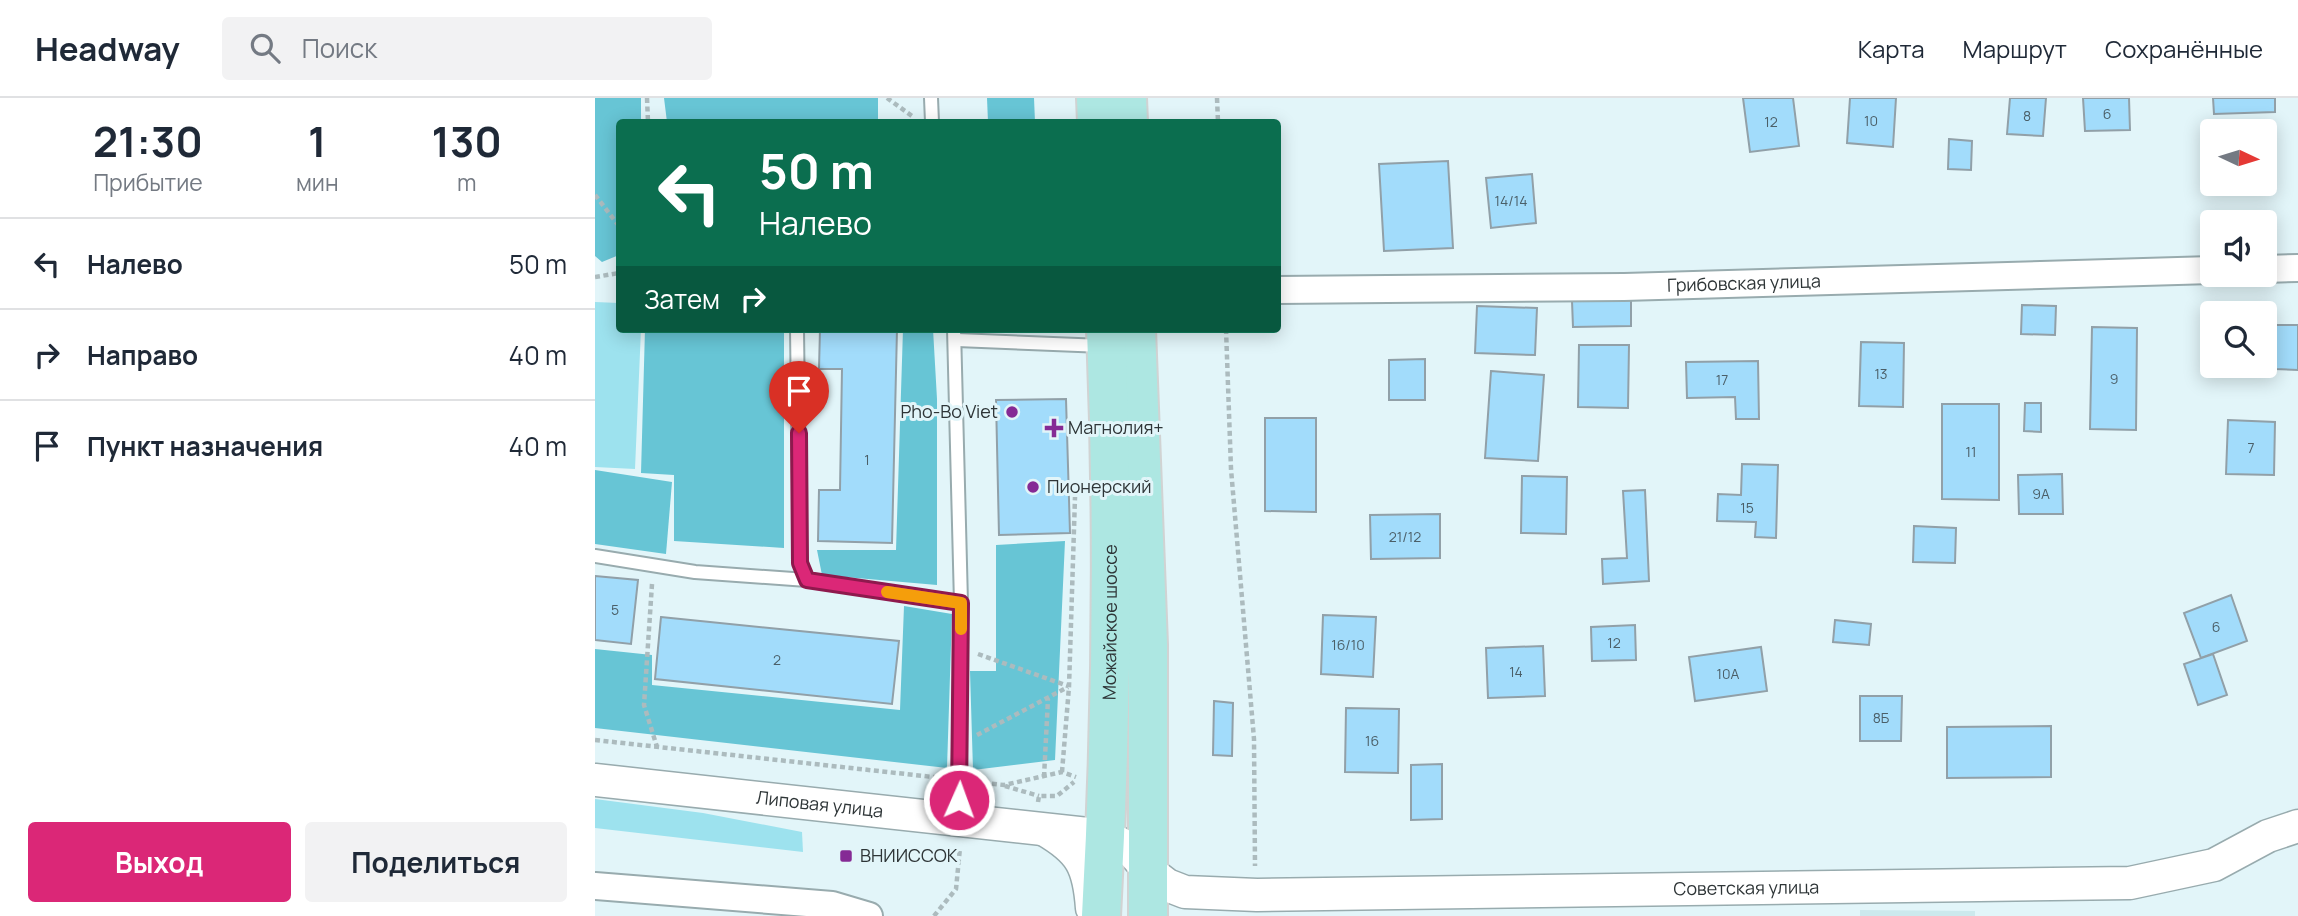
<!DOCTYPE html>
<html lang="ru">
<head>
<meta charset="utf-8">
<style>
	body { margin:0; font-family:Manrope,sans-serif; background:#f2f2f3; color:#1f2937; height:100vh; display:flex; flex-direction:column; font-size:26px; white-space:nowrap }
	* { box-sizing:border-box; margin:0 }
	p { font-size:23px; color:#747a83 }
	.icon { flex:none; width:38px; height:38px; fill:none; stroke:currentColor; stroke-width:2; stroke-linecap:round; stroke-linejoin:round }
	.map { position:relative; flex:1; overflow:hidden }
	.side { display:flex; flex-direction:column; background:#fff; width:595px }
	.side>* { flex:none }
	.banner { position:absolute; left:21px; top:21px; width:665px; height:214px; border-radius:7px; box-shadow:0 4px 18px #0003; background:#0b6e4f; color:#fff; overflow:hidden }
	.needle { width:46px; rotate:94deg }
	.buttons { position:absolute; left:1605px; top:21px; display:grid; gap:14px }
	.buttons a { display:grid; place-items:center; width:77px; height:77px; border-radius:7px; background:#fff; box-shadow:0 4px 18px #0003; font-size:35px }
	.pin { position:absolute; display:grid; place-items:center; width:60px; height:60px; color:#fff; margin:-72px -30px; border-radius:50% 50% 50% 0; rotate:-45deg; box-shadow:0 0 7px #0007 }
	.pin .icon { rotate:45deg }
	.me { position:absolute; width:77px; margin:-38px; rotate:2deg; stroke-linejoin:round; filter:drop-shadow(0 0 5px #0008) }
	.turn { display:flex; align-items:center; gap:24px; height:147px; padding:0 28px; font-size:32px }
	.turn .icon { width:91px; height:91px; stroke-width:2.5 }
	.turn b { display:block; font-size:49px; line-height:60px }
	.then { display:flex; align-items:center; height:66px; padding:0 28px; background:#0003; gap:14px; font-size:26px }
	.eta { display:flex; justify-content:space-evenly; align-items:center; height:119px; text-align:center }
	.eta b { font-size:42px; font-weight:700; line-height:49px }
	.action { display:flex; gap:14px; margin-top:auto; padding:14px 28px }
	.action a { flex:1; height:80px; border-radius:7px; background:#db2777; color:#fff; font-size:28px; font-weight:700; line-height:80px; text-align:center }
	.action a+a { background:#f2f2f3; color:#1f2937 }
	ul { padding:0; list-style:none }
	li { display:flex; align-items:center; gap:21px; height:91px; padding:0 28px; border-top:2px solid #e0e1e3 }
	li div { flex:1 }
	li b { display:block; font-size:26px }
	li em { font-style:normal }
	header { display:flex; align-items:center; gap:42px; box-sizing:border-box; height:98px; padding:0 35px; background:#fff; border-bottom:2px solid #e0e1e3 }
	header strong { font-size:33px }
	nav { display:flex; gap:38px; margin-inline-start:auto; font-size:24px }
	.search { width:490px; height:63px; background:#f2f2f3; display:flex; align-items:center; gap:18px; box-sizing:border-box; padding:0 24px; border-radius:7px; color:#747a83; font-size:26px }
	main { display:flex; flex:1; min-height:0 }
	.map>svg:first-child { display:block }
	.built { fill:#cce9ed }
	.green { fill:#9de2ee }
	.forest { fill:#67c5d5 }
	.building { fill:#a2dcfb; stroke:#91a0a8; stroke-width:2 }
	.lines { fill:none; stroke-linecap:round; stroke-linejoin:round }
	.service-casing { stroke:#98abae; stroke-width:16 }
	.minor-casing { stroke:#98abae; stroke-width:30 }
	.tertiary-casing { stroke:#98abae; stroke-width:35 }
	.primary-casing { stroke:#d1d3d3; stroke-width:42 }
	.path { stroke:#acbbbe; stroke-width:4.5; stroke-dasharray:5 3.5; stroke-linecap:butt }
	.service { stroke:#fff; stroke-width:12 }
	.minor { stroke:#fff; stroke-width:26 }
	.tertiary { stroke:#fff; stroke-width:32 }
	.primary { stroke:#ade7e2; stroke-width:38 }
	.route-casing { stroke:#8e194d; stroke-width:18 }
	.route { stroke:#db2777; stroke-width:12 }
	.slow { stroke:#f59e0b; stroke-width:12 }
	.poi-dot { fill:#852a95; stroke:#e2f5f9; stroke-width:2.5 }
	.labels { text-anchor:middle; stroke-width:6; stroke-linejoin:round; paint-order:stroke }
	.number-label { font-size:14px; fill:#4b5f68 }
	.street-label { font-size:18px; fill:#2e3537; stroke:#e2f5f9 }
	.poi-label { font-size:18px; fill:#2e3537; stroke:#e2f5f9; text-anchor:start }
</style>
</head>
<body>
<header>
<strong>Headway</strong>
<div class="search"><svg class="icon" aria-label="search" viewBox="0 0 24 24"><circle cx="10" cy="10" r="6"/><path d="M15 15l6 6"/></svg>Поиск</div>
<nav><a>Карта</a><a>Маршрут</a><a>Сохранённые</a></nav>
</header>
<main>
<section class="side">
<div class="eta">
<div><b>21:30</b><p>Прибытие</p></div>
<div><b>1</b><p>мин</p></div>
<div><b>130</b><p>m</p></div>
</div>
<ul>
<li><svg class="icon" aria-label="left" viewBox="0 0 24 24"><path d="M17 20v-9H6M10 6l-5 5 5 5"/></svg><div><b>Налево</b></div><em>50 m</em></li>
<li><svg class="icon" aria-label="right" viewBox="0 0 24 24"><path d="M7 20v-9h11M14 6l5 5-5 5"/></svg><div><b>Направо</b></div><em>40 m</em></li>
<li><svg class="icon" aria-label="arrive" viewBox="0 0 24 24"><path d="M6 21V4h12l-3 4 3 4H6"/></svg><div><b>Пункт назначения</b></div><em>40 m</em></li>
</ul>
<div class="action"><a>Выход</a><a>Поделиться</a></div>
</section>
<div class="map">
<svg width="1703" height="818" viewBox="0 0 1703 818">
	<rect width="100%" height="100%" fill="#e2f5f9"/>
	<path class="built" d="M1265,812L1380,813V818H1265Z"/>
	<g class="green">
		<path d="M0,204L24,205V231H46L40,371L0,369Z"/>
		<path d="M0,701L108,715L207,734L208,754L0,730Z"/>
	</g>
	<g class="forest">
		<path d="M0,0H46V24H24V157L7,164L0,158Z"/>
		<path d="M69,0H283V24H72Z"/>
		<path d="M392,0H439L440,24H393Z"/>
		<path d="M50,231H189V450L79,443V377L46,375Z"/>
		<path d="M308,231H338L342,301V487L227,477L222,452H301Z"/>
		<path d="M0,372L77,384L71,456L0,446Z"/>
		<path d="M470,443L460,662L378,672L375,573H401V447Z"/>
		<path d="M309,508L357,516L352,670L0,630V551L57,557V587L305,612Z"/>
	</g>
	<g class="building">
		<path d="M1148,0H1198L1204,48L1155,54Z"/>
		<path d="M1255,0H1301L1298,49L1252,45Z"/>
		<path d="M1415,0H1451L1448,38L1412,36Z"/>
		<path d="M1488,0H1534L1535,32L1490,33Z"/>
		<path d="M1618,0H1680V14L1619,16Z"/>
		<path d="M1354,41L1377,43L1376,72L1353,71Z"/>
		<path d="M853,63L858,150L789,153L784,66Z"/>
		<path d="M937,76L941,125L896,130L891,80Z"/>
		<path d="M1036,202V228L978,229L977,203Z"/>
		<path d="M1427,207L1461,208L1460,237L1426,236Z"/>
		<path d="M882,208L942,210L940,257L880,255Z"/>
		<path d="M1681,227H1703V272L1680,271Z"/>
		<path d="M1497,229L1542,230L1541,332L1495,331Z"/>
		<path d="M225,231H302L297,445L223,443L224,392H245L247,271H224Z"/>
		<path d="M1266,244L1309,245L1308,309L1264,308Z"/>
		<path d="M984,247H1034L1033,310L983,309Z"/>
		<path d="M830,261V302H794V262Z"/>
		<path d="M1163,263L1164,321H1141L1140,299L1092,300L1091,264Z"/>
		<path d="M896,273L949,277L943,363L890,360Z"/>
		<path d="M471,301L475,435L404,437L401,302Z"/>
		<path d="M1430,305H1446V334L1429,333Z"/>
		<path d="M1347,306H1404V402L1347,401Z"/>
		<path d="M670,320H721V414L670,413Z"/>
		<path d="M1633,322L1680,324L1679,377L1631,376Z"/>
		<path d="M1147,366L1183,367L1181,440L1160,439L1161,424L1122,423L1123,396L1146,397Z"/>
		<path d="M1467,376L1468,416H1424L1423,377Z"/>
		<path d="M927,378L972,379L971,436L926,435Z"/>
		<path d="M1050,392L1054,483L1008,486L1007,461L1032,460L1028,393Z"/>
		<path d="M845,416V460L776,461L775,417Z"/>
		<path d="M1319,428L1361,430L1360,465L1318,464Z"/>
		<path d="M0,478L43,482L36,546L0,542Z"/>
		<path d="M1636,497L1652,543L1606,560L1589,515Z"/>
		<path d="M728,517L781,519L778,579L726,576Z"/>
		<path d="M66,519L304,543L297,606L60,581Z"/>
		<path d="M1240,522L1276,526L1274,547L1238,544Z"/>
		<path d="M1040,527L1041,562L997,563L996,529Z"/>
		<path d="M948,548L950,598L893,600L891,550Z"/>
		<path d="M1166,549L1172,593L1100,603L1094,559Z"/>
		<path d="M1618,556L1632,597L1603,607L1589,566Z"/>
		<path d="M1265,598H1307L1306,643H1265Z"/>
		<path d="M619,603L638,605L637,658L618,657Z"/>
		<path d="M751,610L804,611L803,675L750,674Z"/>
		<path d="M1456,628V679L1352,680V629Z"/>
		<path d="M847,666V721L816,722V667Z"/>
	</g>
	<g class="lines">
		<g class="service-casing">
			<g id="service">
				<path d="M336,0L337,24"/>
				<path d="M202,231L205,465L212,482L366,505"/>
				<path d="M359,231L366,505L363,722"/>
				<path d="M362,242L508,248"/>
				<path d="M0,458L100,474L212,482"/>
			</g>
		</g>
		<g class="minor-casing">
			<g id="minor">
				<path d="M1670,171L1703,170"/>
				<path id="s1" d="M682,192L1029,189L1617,172"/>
				<path d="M0,788L237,807L274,818"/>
			</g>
		</g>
		<g class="tertiary-casing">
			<g id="tertiary">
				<path id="s2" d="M0,682L511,738L535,751L555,774L572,787L590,794L662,797L1535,785L1619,767L1673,738L1703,728"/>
				<path d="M450,732C486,753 494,768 497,810"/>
			</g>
		</g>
		<g class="primary-casing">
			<g id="primary">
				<path d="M501,0L502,24"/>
				<path d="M532,0L533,24"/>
				<path d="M541,231L553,547V818"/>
				<path id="s3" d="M506,818C517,622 519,427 511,231"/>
			</g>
		</g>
		<g class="path">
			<path d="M52,0L53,24"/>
			<path d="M292,0L317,18"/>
			<path d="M622,0L623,24"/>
			<path d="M0,97L24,128"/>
			<path d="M0,179L24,175"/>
			<path d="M631,231L636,371L659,641L660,768"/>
			<path d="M57,486L49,607L62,649"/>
			<path d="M383,556L473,588"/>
			<path d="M382,637L473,589"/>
			<path d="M0,642L347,680"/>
			<path d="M467,674L474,589L480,399"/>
			<path d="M449,679L453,601"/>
			<path d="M380,684L409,687L467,674L481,679"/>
			<path d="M410,688L444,698"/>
			<path d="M443,704L444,698H462L479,684"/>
			<path d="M339,818L361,791L365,750"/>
		</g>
		<use href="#service" class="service"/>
		<use href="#minor" class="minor"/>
		<use href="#tertiary" class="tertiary"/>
		<use href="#primary" class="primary"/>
	</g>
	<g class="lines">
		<g class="route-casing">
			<path id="route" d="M204,335L205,465L212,482L366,505L364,702"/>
		</g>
		<use href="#route" class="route"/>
		<path class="slow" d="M292,494L366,505V531"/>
	</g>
	<g class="poi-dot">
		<circle cx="417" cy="314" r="7"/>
		<path d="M455.5 319.5h7v7h7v7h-7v7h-7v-7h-7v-7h7z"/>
		<circle cx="438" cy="389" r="7"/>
		<rect x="244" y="751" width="14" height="14" rx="3.5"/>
	</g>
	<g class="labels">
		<g class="number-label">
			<text x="1512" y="21">6</text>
			<text x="1432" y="23">8</text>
			<text x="1276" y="28">10</text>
			<text x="1176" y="29">12</text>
			<text x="916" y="108">14/14</text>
			<text x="1286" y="281">13</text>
			<text x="1519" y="286">9</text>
			<text x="1127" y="287">17</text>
			<text x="1656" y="355">7</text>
			<text x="1376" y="359">11</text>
			<text x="272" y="367">1</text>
			<text x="1446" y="401">9А</text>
			<text x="1152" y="415">15</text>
			<text x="810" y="444">21/12</text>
			<text x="20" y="517">5</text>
			<text x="1621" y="534">6</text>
			<text x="1019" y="550">12</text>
			<text x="753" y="552">16/10</text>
			<text x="182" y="567">2</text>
			<text x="921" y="579">14</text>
			<text x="1133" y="581">10А</text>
			<text x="1286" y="625">8Б</text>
			<text x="777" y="648">16</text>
		</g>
		<g class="street-label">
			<text dy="6" stroke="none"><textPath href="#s1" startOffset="467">Грибовская улица</textPath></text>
			<text dy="6" stroke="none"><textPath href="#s3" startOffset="294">Можайское шоссе</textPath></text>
			<text dy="6" stroke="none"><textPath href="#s2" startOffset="226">Липовая улица</textPath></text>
			<text dy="6" stroke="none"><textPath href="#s2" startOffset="1174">Советская улица</textPath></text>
		</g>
		<g class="poi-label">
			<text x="403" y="320" text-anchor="end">Pho-Bo Viet</text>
			<text x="473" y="336">Магнолия+</text>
			<text x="452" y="395">Пионерский</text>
			<text x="265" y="764">ВНИИССОК</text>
		</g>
	</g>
</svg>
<div class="buttons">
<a><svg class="needle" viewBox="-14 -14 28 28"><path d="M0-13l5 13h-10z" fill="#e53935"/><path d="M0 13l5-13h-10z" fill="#747a83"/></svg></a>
<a><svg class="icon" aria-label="sound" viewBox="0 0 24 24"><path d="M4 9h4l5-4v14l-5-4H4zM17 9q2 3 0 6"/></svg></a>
<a><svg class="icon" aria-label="search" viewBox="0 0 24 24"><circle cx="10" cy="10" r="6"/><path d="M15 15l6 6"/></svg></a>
</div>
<div class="pin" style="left:204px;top:335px;background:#d93025"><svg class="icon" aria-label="arrive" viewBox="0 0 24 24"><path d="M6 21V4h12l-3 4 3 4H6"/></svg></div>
<svg class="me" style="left:364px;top:702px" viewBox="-20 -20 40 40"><circle r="17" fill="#db2777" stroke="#fff" stroke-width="3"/><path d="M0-11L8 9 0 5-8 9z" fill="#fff"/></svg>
<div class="banner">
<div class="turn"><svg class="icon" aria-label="left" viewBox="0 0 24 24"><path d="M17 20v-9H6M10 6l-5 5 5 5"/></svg><div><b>50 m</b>Налево</div></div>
<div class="then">Затем<svg class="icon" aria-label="right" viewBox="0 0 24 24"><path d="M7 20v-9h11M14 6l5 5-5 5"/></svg></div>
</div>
</div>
</main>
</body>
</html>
